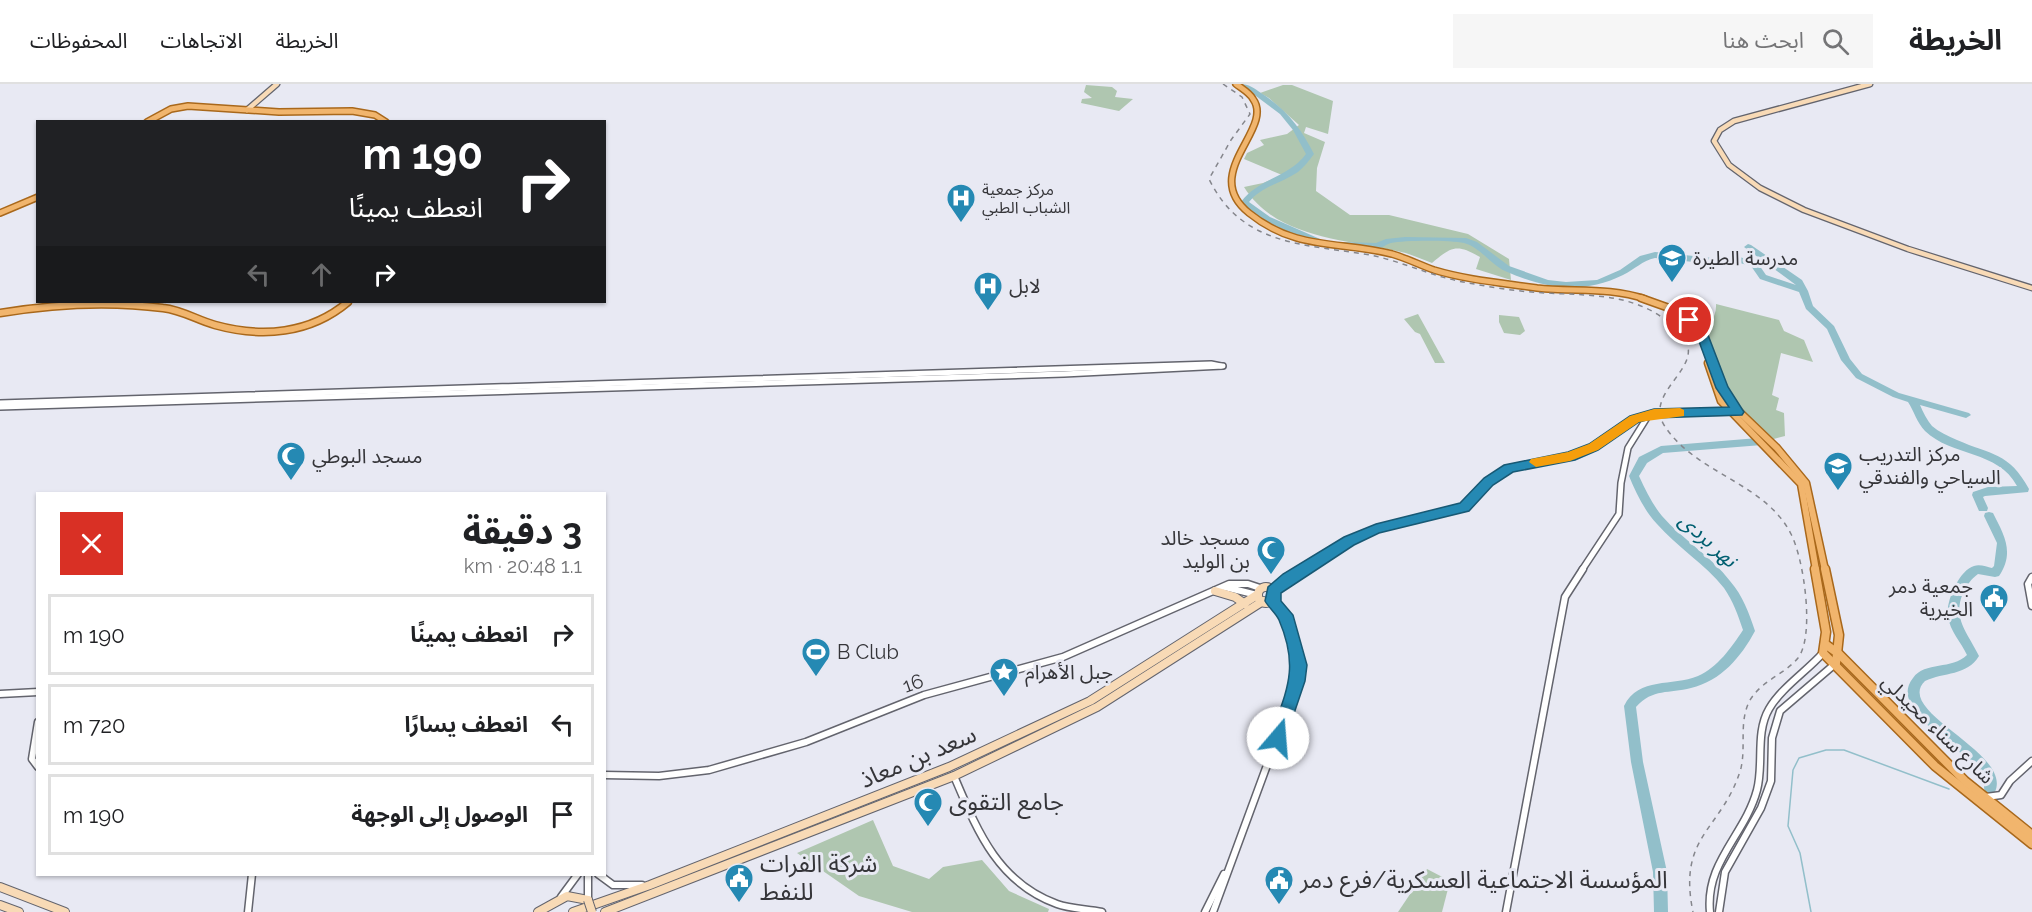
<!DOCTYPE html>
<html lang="ar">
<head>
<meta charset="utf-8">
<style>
	body { margin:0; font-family:Raleway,"Noto Sans Arabic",sans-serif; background:#f6f6f6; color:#202124; direction:rtl; height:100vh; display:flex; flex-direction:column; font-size:22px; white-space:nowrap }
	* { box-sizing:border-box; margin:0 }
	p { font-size:20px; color:#757577 }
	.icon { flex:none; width:33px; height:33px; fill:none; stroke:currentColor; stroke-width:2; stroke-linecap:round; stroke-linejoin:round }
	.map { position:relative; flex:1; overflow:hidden; direction:ltr }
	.details { position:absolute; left:36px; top:408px; width:570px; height:384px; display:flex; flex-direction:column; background:#fff; border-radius:0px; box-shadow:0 2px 4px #0004; direction:rtl }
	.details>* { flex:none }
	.hud { position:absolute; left:36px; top:36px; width:570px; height:183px; border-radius:0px; box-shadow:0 2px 4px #0004; direction:rtl; background:#202124; color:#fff; overflow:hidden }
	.pin { position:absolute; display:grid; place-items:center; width:51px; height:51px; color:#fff; margin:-26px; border:3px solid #fff; border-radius:50%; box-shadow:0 2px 6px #0007 }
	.me { position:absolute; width:66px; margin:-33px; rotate:18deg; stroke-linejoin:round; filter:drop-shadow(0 0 4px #0008) }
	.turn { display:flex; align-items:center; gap:21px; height:126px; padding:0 24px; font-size:27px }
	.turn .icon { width:78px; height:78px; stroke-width:2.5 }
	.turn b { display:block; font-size:42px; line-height:51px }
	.lanes { display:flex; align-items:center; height:57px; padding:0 24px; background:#0003; justify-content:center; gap:30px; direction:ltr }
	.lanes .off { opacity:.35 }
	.round { display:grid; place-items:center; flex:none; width:63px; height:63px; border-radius:0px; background:#f6f6f6 }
	.summary { display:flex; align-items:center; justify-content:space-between; height:102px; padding:0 24px }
	h1 { font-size:36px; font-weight:700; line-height:45px }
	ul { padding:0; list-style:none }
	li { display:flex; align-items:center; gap:18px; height:81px; margin:0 12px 9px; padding:0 12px; border:3px solid #e0e0e0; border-radius:0px }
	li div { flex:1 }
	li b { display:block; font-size:22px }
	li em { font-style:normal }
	header { display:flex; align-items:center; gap:36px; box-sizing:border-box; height:84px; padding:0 30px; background:#fff; border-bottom:2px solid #e0e0e0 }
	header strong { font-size:28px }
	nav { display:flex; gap:33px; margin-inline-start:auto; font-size:21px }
	.search { width:420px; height:54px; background:#f6f6f6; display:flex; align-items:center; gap:15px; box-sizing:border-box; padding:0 21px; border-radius:0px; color:#757577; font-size:22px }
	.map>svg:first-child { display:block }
	.green { fill:#afc6b0 }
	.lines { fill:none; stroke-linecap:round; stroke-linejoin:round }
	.stream { stroke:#92bfca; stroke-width:1.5 }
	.river { fill:#92bfca; fill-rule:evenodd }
	.tertiary-far1-casing { stroke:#63646d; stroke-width:8 }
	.tertiary-casing { stroke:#63646d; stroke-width:9 }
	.secondary-far1-casing { stroke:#63646d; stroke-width:7 }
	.secondary-casing { stroke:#63646d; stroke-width:10 }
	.primary-far2-casing { stroke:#a9681b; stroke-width:8 }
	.primary-far1-casing { stroke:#a9681b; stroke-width:9 }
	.primary-casing { stroke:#a9681b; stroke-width:11 }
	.tertiary-far1 { stroke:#fff; stroke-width:5 }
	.tertiary { stroke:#fff; stroke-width:6 }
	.secondary-far1 { stroke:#f8dab6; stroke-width:4.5 }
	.secondary { stroke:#f8dab6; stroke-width:8 }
	.primary-far2 { stroke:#f1b56d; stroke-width:5 }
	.primary-far1 { stroke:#f1b56d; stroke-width:6 }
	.primary { stroke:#f1b56d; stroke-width:8 }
	.rail { stroke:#85868c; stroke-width:1.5; stroke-dasharray:5 5; stroke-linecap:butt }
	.secondary-bridge-casing { stroke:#63646d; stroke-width:10; stroke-linecap:butt }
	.secondary-bridge { stroke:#f8dab6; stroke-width:8 }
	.route { fill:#2589b3; stroke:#185974; stroke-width:1.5 }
	.slow { fill:#f59e0b }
	.labels { text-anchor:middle; stroke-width:6; stroke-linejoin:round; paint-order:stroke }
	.far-poi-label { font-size:16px; fill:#353539; stroke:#e8e9f3; text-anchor:start }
	.poi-label { font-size:20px; fill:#353539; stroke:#e8e9f3; text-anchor:start }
	.street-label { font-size:20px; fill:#353539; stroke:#e8e9f3 }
	.water-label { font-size:21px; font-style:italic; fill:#005f70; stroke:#e8e9f3 }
	.near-street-label { font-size:24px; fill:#353539; stroke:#e8e9f3 }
	.near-poi-label { font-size:24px; fill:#353539; stroke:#e8e9f3; text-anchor:start }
</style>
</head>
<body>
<header>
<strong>الخريطة</strong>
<div class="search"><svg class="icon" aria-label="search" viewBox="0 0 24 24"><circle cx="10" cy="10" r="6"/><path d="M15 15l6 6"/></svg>ابحث هنا</div>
<nav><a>الخريطة</a><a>الاتجاهات</a><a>المحفوظات</a></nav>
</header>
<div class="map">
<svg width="2032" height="828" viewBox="0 0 2032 828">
	<rect width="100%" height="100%" fill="#e8e9f3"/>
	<g class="green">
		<path d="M1086,1L1112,3L1117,7L1115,13L1133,15L1119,27L1081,19L1082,15L1092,14L1084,8Z"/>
		<path d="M1283,1H1292L1333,17L1328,50L1306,43L1304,49L1325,58L1317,84L1316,107L1350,131H1389L1468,150L1509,175L1511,196L1476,185L1480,173C1457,160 1452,162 1432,179C1421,175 1409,169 1397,167C1343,155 1276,154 1244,103L1263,99L1282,91L1244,75L1247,69L1264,61L1260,56L1287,50L1299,41L1269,14L1260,9Z"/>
		<path d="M1716,220L1779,236L1784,247L1804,256L1813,278L1781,269L1772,311L1779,314L1776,326L1784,329L1785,352L1770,356L1731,318L1706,257C1706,243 1717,234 1716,220Z"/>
		<path d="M1418,230L1445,279H1435L1420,250L1415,248L1404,235Z"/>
		<path d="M1499,231L1519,233L1525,247L1520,251L1504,249L1499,238Z"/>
		<path d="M873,736L893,782L929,795L943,783L982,776L1009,807L1049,825L1048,828H912L859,812L797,769Z"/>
		<path d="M1427,785L1450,797L1442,828H1398Z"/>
	</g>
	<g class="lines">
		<path class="stream" d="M1811,828L1800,769L1788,742L1793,686L1799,674L1826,666H1844L1949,705"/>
		<g class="river">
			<path d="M1240,0C1249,0 1254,4 1261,9C1286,25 1301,44 1314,70C1309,77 1304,83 1298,88C1282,99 1262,102 1249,118L1270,133L1320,155V159H1314L1264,137L1241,118C1258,95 1289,93 1306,70L1293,46L1280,30Z"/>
			<path d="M1405,153L1466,154L1477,158L1509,182L1548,196L1566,198L1597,196L1620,186L1640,172L1655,168L1713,174L1736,172L1757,178L1766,191L1796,201L1744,163L1748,160L1751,161L1802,196L1808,207L1813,222L1834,242L1850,275L1862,290L1899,309L1969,329L1971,331L1966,334L1920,321C1923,328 1927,336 1932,342C1939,348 1948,352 1957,356C1991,371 2009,368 2029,405L2028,408L1985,412L1983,413L1988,424L1987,427H1979L1972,411L1973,408L1988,403L2017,402C1998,366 1952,373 1925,347C1917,339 1914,327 1908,318L1893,313L1856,294L1841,276L1827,245L1806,225L1799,208L1760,195L1751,182L1736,178L1713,180L1655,174C1642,177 1635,185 1623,191C1582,211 1546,205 1505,187C1490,180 1480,163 1464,159C1451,156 1404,156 1391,159C1386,160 1383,164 1378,164C1367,167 1353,164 1342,164L1338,161L1342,158L1376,159L1386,155Z"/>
			<path d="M1758,354L1762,355L1763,358L1762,361L1663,369L1647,379L1639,392C1646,407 1652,420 1662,432C1683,456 1711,472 1730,497C1743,512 1749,529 1755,547C1741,573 1721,597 1691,604C1669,610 1653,604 1636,623L1643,678L1667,788L1668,828H1654L1653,788L1631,678L1624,622C1639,592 1672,603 1698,592C1718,583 1731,564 1743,546C1738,531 1733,517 1724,504C1705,480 1677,463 1657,440C1644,426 1636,409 1629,392L1639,373L1661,362Z"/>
			<path d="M1989,428L1993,429C2004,451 2015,468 1999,492L1995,493L1978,490C1971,495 1967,501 1963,509C1952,535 1968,549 1979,572C1967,592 1944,588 1925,597C1893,628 2013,668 1995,708L1990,710L1985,708C1983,702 1985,696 1982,690C1969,667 1886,627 1913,594C1925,577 1952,586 1967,571C1961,558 1950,547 1948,533C1945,519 1959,486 1974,482C1980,480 1987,483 1992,484L1994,482L1997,459L1984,432L1985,429Z"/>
		</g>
		<g class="tertiary-far1-casing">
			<g id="tertiary-far1">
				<path d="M0,319L1211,280L1221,282"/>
				<path d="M0,323L1064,290L1223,282"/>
				<path d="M1300,486L1349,457L1376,445L1465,423L1489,397L1509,384L1570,372L1593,363L1634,335L1654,329L1733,328"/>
				<path d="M1582,486L1619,430L1621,399L1628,364L1648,332"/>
			</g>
		</g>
		<g class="tertiary-casing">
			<g id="tertiary">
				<path d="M2032,493L2028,500L2032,522"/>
				<path d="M1225,503L1257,511"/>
				<path d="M1273,507L1303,485"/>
				<path d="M0,610L38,608"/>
				<path d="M38,638L32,675L38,683"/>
				<path d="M604,691L659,692L709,686L806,658L924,611L1063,573L1229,500H1248L1260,504"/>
				<path d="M954,692C977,746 997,798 1057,820C1071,825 1087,825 1102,828"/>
				<path d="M1986,713L2001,711L2010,697L2032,677"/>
				<path d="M588,790V816"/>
				<path d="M598,790L613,801H642"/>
				<path d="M561,813L578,790"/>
				<path d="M248,828L252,790"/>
				<path d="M1205,828L1224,790"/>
				<path d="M1213,828L1298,597C1299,567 1291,541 1272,517"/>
				<path d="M1506,828L1565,513L1583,485"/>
				<path d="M1710,828C1705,778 1745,751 1757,706C1764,680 1755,649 1769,625C1781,604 1807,587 1823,569"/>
				<path d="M1719,828L1725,788L1761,724L1771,697L1772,654L1780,627L1835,580"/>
			</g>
		</g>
		<g class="secondary-far1-casing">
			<g id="secondary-far1">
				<path d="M1870,0L1734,37L1720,46L1714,57L1729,81L1760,104L1804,126L1908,165L2032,204"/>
				<path d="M247,26L277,0"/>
			</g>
		</g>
		<g class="secondary-casing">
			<g id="secondary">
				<circle cx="1266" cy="511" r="8"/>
				<path d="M1215,507L1235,513L1245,520"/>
				<path d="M0,803L65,828"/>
				<path d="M0,821L19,828"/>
				<path d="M538,828L567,812L588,816"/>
				<path d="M573,828L650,801L949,683L1090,617L1257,511"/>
				<path d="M605,828L954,692L1097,623L1263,517"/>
			</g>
		</g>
		<g class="primary-far2-casing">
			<g id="primary-far2">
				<path d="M1236,0C1241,4 1250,9 1253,15C1275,45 1199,89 1249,129C1296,167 1340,157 1392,170C1406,174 1420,181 1434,186C1467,196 1503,199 1537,204C1574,208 1610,203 1645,215"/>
				<path d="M147,38L171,25L188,22L279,28L352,27L375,31L386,38"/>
				<path d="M0,129L38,113"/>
			</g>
		</g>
		<g class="primary-far1-casing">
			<g id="primary-far1">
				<path d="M1641,214L1669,224L1689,236L1702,251L1729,318L1777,364L1806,399L1825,486"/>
				<path d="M0,229C54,220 109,217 163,224C182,226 197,236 215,241C262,254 310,250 348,218"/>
				<path d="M1708,279L1721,317L1801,400L1816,486"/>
			</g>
		</g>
		<g class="primary-casing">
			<g id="primary">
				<path d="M1815,485L1826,548L1823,569L1935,682L2032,760"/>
				<path d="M1825,485L1839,551L1836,579"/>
				<path d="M1825,560L1839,570L1965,697L2032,751"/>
			</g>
		</g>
		<use href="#tertiary-far1" class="tertiary-far1"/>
		<use href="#tertiary" class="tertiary"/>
		<use href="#secondary-far1" class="secondary-far1"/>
		<use href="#secondary" class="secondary"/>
		<use href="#primary-far2" class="primary-far2"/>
		<use href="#primary-far1" class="primary-far1"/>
		<use href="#primary" class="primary"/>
		<path class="rail" d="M1223,0L1242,13L1250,30L1231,56L1209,95C1242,163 1306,160 1370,171C1401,177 1431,192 1463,198C1490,203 1519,208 1547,209C1598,212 1643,209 1681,250C1710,282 1643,306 1664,341C1695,390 1765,398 1791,450C1804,475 1815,552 1798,574C1784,591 1760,597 1749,618C1739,639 1746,662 1741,684C1723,746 1677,750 1693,828"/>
		<g class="secondary-bridge-casing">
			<path id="secondary-bridge" d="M588,816L592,828"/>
		</g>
		<use href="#secondary-bridge" class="secondary-bridge"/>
	</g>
	<path class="route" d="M1689,232L1708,251L1728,303L1744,328L1742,331L1654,334L1639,338L1598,366L1575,376L1513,388L1493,401L1469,427L1379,449L1354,461L1281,509V517L1293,531L1307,581L1305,597L1284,659L1278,661L1273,659L1270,654C1286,607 1300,585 1279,536C1276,529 1269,524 1265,517L1268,503L1283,490L1344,453L1376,440L1460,419L1484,394L1504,381L1568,368L1589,360L1630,332L1654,325L1729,323L1716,304L1697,252L1683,236Z"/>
	<path class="slow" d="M1680,324L1684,326V332L1639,338L1598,366L1570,377L1536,383L1529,378L1531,375L1568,368L1589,360L1630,332L1654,325Z"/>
	<defs>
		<g id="hospital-pin" transform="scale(1.5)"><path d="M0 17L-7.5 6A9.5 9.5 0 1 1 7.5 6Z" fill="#2589b3" stroke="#e8e9f3"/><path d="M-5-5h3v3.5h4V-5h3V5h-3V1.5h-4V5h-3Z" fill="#fff"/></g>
		<g id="school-pin" transform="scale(1.5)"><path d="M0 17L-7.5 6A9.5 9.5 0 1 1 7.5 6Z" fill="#2589b3" stroke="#e8e9f3"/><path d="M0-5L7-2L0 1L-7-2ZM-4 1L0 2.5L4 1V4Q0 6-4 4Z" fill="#fff"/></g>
		<g id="mosque-pin" transform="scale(1.5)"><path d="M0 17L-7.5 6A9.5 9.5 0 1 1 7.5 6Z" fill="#2589b3" stroke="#e8e9f3"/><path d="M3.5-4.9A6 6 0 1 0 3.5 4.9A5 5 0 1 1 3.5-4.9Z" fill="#fff"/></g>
		<g id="university-pin" transform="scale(1.5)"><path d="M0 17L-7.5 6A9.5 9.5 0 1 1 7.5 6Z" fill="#2589b3" stroke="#e8e9f3"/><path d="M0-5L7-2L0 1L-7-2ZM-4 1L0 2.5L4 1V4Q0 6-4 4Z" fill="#fff"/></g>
		<g id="civic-pin" transform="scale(1.5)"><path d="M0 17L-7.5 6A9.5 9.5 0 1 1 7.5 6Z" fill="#2589b3" stroke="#e8e9f3"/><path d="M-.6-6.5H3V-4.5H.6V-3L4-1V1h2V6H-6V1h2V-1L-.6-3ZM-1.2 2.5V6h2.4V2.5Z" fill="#fff"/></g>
		<g id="stadium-pin" transform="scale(1.5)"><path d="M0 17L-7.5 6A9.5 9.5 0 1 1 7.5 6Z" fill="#2589b3" stroke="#e8e9f3"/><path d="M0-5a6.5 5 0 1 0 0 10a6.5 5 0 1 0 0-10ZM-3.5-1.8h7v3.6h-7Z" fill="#fff"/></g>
		<g id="sight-pin" transform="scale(1.5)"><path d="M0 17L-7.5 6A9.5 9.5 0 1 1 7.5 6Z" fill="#2589b3" stroke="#e8e9f3"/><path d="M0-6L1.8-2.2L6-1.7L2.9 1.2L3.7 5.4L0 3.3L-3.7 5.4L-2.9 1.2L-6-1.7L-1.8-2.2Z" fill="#fff"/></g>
	</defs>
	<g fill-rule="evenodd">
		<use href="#hospital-pin" x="961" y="114"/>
		<use href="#school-pin" x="1672" y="174"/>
		<use href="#hospital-pin" x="988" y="202"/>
		<use href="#mosque-pin" x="291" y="372"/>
		<use href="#university-pin" x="1838" y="382"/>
		<use href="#mosque-pin" x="1271" y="466"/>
		<use href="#civic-pin" x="1994" y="514"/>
		<use href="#stadium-pin" x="816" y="568"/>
		<use href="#sight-pin" x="1004" y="588"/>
		<use href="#mosque-pin" x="928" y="718"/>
		<use href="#civic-pin" x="739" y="794"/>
		<use href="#civic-pin" x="1279" y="796"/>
	</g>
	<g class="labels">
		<g class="far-poi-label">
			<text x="982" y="111">مركز جمعية<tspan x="982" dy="18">الشباب الطبي</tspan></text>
		</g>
		<g class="poi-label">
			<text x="1693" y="181">مدرسة الطيرة</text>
			<text x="1009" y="209">لابل</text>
			<text x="1859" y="377">مركز التدريب<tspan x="1859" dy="23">السياحي والفندقي</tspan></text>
			<text x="312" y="379">مسجد البوطي</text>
			<text x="1250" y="461" text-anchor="end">مسجد خالد<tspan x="1250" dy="23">بن الوليد</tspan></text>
			<text x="1973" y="509" text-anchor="end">جمعية دمر<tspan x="1973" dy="23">الخيرية</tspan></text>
			<text x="837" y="575">B Club</text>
			<text x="1025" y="595">جبل الأهرام</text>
		</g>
		<g class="street-label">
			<text transform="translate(913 599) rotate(-19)" y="7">16</text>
			<text transform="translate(1938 645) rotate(44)" y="7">شارع سناء محيدلي</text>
		</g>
		<g class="water-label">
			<text transform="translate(1708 456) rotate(42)" y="7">نهر بردى</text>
		</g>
		<g class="near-street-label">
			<text transform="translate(918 673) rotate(-23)" y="8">سعد بن معاذ</text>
		</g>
		<g class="near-poi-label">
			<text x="949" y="726">جامع التقوى</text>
			<text x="760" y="788">شركة الفرات<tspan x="760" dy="28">للنفط</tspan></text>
			<text x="1300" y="804">المؤسسة الاجتماعية العسكرية/فرع دمر</text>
		</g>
	</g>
</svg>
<div class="pin" style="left:1689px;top:236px;background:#d93025"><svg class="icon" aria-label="arrive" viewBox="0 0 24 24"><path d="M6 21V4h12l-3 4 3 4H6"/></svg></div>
<svg class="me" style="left:1278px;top:654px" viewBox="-20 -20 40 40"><circle r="19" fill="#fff"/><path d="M0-13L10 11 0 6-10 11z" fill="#2589b3"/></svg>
<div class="hud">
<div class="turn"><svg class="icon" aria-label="right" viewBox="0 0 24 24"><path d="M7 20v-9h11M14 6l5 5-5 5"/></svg><div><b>190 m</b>انعطف يمينًا</div></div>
<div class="lanes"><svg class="icon off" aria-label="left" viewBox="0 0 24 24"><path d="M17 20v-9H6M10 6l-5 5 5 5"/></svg><svg class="icon off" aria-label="ahead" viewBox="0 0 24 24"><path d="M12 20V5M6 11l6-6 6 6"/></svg><svg class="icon" aria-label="right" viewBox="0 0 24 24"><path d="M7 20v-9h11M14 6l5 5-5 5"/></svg></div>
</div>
<section class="details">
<div class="summary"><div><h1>3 دقيقة</h1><p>1.1 km · 20:48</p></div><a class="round" style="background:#d93025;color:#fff"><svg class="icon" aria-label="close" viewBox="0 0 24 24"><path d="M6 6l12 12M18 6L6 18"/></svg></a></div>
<ul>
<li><svg class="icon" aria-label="right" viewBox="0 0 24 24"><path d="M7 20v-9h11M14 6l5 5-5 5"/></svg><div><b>انعطف يمينًا</b></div><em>190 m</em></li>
<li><svg class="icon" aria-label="left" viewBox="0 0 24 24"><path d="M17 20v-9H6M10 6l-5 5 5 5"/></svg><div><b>انعطف يسارًا</b></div><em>720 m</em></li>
<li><svg class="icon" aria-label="arrive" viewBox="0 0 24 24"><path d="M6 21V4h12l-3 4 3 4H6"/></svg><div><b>الوصول إلى الوجهة</b></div><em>190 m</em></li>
</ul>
</section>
</div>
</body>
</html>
